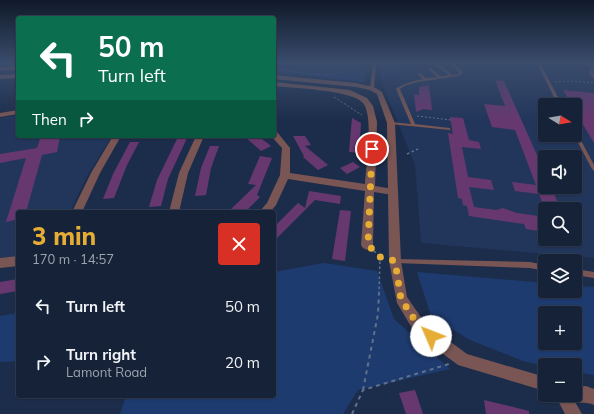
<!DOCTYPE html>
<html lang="en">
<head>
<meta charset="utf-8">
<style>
	body { margin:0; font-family:Mulish,sans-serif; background:#1e2a40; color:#f1f3f6; height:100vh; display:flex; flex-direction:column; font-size:15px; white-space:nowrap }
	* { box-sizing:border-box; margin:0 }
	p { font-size:13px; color:#9da4ae }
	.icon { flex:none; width:22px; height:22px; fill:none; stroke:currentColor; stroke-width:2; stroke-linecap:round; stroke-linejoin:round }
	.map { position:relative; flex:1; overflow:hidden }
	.drawer { position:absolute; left:16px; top:210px; width:260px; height:188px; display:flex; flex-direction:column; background:#152238; border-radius:4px; box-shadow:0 1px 3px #0004,0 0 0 1px #343f53 }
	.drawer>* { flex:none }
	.guide { position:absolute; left:16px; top:16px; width:260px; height:122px; border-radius:4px; box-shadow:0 1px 3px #0004,0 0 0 1px #343f53; background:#0b6e4f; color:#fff; overflow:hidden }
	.needle { width:26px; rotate:101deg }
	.tools { position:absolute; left:538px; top:98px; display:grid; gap:8px }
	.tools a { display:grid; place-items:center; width:44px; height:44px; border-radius:4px; background:#152238; box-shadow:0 1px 3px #0004,0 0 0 1px #343f53; font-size:20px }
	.pin { position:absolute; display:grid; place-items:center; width:34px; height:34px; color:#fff; margin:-17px; border:2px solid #fff; border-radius:50%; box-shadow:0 1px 4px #0007 }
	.me { position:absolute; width:44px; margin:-22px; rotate:314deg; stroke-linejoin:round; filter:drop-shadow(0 0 3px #0008) }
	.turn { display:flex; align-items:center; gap:14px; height:84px; padding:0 16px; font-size:18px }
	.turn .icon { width:52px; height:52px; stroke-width:2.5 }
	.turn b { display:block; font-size:28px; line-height:34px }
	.then { display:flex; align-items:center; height:38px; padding:0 16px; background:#0003; gap:8px; font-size:15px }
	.round { display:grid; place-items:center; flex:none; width:42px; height:42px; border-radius:4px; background:#1e2a40 }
	.headline { display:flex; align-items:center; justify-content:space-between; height:68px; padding:0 16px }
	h1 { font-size:24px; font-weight:800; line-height:30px; color:#e6ad36 }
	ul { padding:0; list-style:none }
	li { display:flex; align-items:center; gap:12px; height:56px; padding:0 16px }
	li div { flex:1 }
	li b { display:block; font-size:15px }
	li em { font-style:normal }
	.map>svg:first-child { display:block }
	.built { fill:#22365b; fill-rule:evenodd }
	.green { fill:#1e3b70; fill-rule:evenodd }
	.building { fill:#673870 }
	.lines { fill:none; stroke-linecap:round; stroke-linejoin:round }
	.path-far2 { stroke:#62718b; stroke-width:1; stroke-dasharray:2 2; stroke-linecap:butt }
	.path-far1 { stroke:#62718b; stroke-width:1.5; stroke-dasharray:2.5 2.5; stroke-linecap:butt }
	.path { stroke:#62718b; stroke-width:2; stroke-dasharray:4 4; stroke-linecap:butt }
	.service { fill:#795654; fill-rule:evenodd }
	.minor { fill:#795654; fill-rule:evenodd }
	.tertiary { fill:#795654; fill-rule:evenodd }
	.route { stroke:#e6ad36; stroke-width:7; stroke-dasharray:0 12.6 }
</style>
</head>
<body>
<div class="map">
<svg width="594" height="414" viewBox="0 0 594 414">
	<rect width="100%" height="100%" fill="#1c2d4b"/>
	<g class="built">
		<path d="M405,63H568L577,65L578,63H594V258L421,243L415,165L381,81ZM545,105H575V135H545ZM545,157H575V187H545ZM545,209H575V239H545Z"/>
		<path d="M18,115V136H112L86,178L70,212H18V256L0,258V118Z"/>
	</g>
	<g class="green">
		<path d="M274,63H368L365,82L274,73Z"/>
		<path d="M381,63H424L420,67L405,70L381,81Z"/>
		<path d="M324,263L377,271L394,319L450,369L358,390L343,414H120L126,396H274V272Z"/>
		<path d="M417,272L545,283V291H575V286L594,287V375L575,372V365L545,366L523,361L470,340L431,316ZM545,313H575V343H545Z"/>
		<path d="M18,313V361L0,362V316Z"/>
	</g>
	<g class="building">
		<path d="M495,80L504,81L545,173V187H551L559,205L553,204L556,209H545L539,194L515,191L512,182L536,185L515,130L492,127L484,104L505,106Z"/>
		<path d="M429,85L432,110L423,109L416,112L414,94L419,95V87Z"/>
		<path d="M563,90L594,93V143L575,111V105H572Z"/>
		<path d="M450,117L463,118L469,140L479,142L481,149L462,147L468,177L491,180L494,190L469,187L474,207L496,210L503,208L517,213L545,217V232L526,229L524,224L469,216L467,206L463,205L462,199L458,198L448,133L453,134Z"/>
		<path d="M352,118L361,123L359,153L349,152Z"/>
		<path d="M41,136H60L57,152L42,155L26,212H18V219L6,222L26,158L0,163V154L37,148Z"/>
		<path d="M244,136H258L271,146L261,151Z"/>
		<path d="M293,136H305L311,145L305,146L328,165L318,170L303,157L304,156Z"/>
		<path d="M178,137L187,138L168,179L161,206L149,207L157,180Z"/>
		<path d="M130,142H139L127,165L114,198L103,199L113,174Z"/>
		<path d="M210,146H219L211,168L206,195L195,196L201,168Z"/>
		<path d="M260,156L272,158L257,195L260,197L245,212H228L256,185L248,184Z"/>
		<path d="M353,162L360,167L347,174L340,168Z"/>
		<path d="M309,191L341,196L340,204L315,200L274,241V227L298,203L305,208Z"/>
		<path d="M340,210L351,211L345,261L332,259Z"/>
		<path d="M18,279V291L0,294V282Z"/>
		<path d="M415,390L423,414H406L399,393Z"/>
		<path d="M484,400L529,411V414H486Z"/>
	</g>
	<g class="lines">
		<g class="path-far2">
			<path d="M274,68C300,72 337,83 358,63"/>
			<path d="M555,82L571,81L593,83"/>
			<path d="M334,97L362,115"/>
			<path d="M565,100L569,101"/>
			<path d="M417,116L451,120"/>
		</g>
		<g class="path-far1">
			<path d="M407,154L418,149"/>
			<path d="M374,251L380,257L385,259"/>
			<path d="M379,294L380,257"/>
		</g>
		<g class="path">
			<path d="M363,390L378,314L379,293"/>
			<path d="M352,414L363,390L449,364"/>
		</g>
		<g class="service">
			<path d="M373,63H376L374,88L372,89L370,88Z"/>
			<path d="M435,63H437L452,75L458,74L459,73L458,71L449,63C455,63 459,68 463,73L459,76L418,82L404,86L400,89L415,124L449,128H450V130L390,124V122H391L411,124L396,89L397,88C405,83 413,81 423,79L418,75V73H420L426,78L437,77L429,70V68H431L440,76L449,75L435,65Z"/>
			<path d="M537,63H540L562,105H558Z"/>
			<path d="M580,63H586L594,65V70L593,73L594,75V78H593L589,73L592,67Z"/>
			<path d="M575,132L577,133L594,165V171L592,169L574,135H575Z"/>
			<path d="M394,259H396L530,262L545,265V271L530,268L396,263H394L393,261Z"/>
			<path d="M575,269L594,272V278L575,275Z"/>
		</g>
		<g class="minor">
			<path d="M588,63H594V68Z"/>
			<path d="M18,74V78L0,79V75Z"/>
			<path d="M274,82L350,90L367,98L373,106L377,122L375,186L393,189L398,192L393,195L374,192L373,245L371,248L367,250L363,248L361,245L365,191L288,179L276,205L270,212H259L267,203L280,175L282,148L271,136H274V132H277L290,148V173L365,184C366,166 374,116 363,103C353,90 292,88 274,86Z"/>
			<path d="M18,110V114L0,117V113Z"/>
			<path d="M113,136H121L100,173L82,212H72L91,173Z"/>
			<path d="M196,136H204L188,173L179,212H169L179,173Z"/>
			<path d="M18,256V266L0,268V258Z"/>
			<path d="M586,386L594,389V405C582,400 570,406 559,401L557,395H575V387Z"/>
		</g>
		<g class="tertiary">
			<path d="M18,66V70L0,71V67Z"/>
			<path d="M274,75L356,83L374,87L382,92L395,123L401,261L407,297L425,323L467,354L545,377V391L458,365L415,333L397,303L389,261L387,123L377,94L370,90L356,87L274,79Z"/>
			<path d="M555,395H571L582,414H565Z"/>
		</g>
	</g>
	<linearGradient id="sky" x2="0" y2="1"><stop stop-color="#0f1929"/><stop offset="0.52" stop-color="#3a4c6c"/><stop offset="1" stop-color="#3a4c6c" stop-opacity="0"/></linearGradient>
	<rect width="594" height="121" fill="url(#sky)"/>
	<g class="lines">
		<path class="route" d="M372,149L368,245L380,257L395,261L401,299L420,328L431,336"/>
	</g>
</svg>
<div class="tools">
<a><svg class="needle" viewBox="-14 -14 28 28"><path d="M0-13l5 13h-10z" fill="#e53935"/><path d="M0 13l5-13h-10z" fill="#9da4ae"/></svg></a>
<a><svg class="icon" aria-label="sound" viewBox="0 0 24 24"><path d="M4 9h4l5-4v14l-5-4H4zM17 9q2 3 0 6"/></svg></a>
<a><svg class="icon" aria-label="search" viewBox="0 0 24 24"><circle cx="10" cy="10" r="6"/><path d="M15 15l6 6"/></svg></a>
<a><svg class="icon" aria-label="layers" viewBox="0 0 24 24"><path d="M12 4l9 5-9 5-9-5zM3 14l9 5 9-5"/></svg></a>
<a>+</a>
<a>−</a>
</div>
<div class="pin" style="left:372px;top:149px;background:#d93025"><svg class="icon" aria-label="arrive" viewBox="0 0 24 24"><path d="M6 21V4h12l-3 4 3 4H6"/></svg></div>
<svg class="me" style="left:431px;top:336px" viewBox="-20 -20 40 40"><circle r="19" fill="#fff"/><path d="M0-13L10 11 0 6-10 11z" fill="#e6ad36"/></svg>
<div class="guide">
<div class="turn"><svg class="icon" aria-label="left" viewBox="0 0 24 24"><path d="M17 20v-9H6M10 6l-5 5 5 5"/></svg><div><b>50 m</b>Turn left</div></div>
<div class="then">Then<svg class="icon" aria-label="right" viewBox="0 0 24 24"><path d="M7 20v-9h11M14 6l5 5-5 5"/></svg></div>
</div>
<section class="drawer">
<div class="headline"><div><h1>3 min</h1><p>170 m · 14:57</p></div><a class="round" style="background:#d93025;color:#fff"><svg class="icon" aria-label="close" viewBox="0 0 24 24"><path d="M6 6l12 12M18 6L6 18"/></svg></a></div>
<ul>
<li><svg class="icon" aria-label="left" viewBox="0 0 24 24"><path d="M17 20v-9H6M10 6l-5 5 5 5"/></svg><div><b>Turn left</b></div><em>50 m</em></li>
<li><svg class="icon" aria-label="right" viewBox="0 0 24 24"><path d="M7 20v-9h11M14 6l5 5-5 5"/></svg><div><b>Turn right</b><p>Lamont Road</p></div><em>20 m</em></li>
</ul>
</section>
</div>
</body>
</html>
